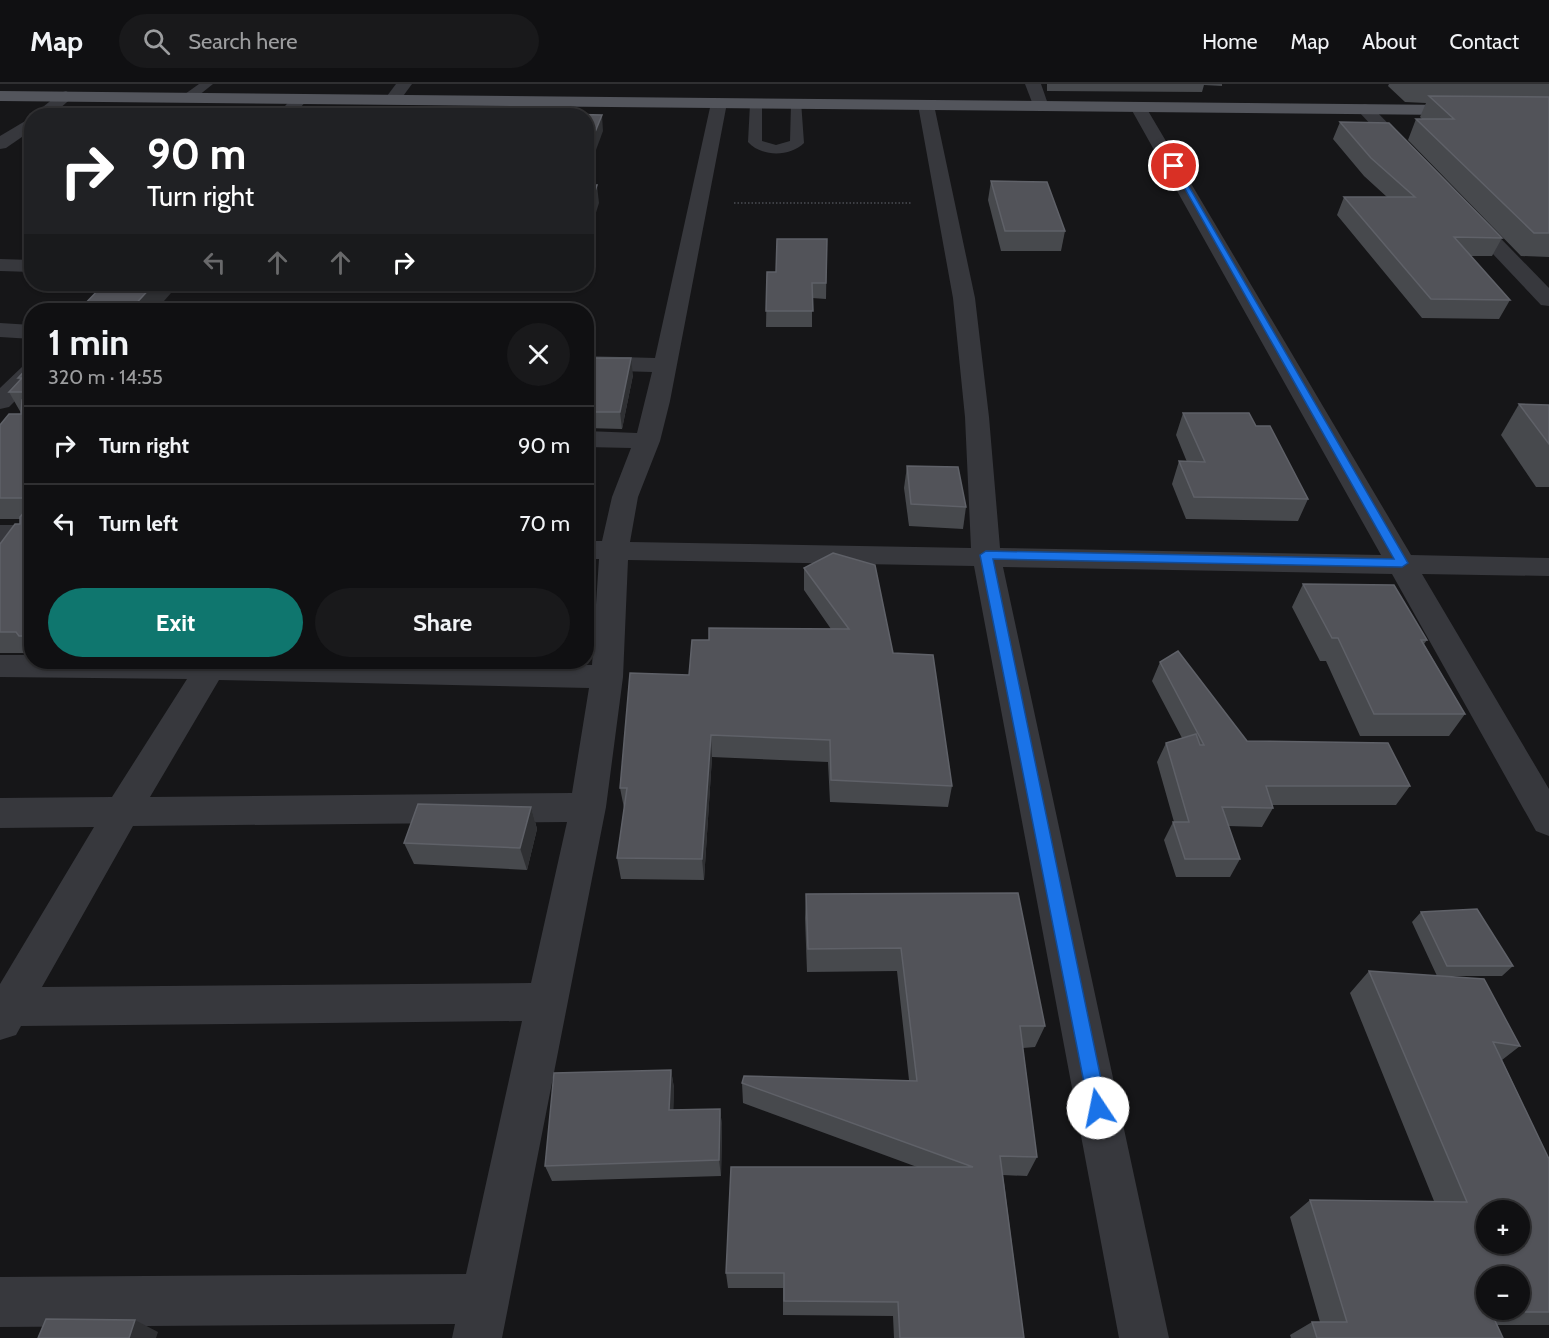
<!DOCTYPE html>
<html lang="en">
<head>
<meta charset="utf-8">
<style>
	body { margin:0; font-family:Cabin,sans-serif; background:#19191b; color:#f1f3f6; height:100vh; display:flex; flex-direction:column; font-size:22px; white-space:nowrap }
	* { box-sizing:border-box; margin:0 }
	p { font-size:20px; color:#9c9d9f }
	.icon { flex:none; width:33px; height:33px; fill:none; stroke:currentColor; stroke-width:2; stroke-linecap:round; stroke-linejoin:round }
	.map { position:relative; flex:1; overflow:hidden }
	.details { position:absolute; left:24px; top:219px; width:570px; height:366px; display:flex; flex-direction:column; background:#101012; border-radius:24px; box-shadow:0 2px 4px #0004,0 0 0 2px #303032 }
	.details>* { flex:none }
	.hud { position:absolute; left:24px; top:24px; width:570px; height:183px; border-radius:24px; box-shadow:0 2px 4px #0004,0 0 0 2px #303032; background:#202124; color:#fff; overflow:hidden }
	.buttons { position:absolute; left:1476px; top:1116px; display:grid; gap:12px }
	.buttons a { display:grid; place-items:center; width:54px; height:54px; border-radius:50%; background:#101012; box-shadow:0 2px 4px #0004,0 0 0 2px #303032; font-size:30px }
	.pin { position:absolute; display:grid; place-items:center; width:51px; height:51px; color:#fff; margin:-26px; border:3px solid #fff; border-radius:50%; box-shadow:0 2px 6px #0007 }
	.me { position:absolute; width:66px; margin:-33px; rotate:349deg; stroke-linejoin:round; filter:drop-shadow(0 0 4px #0008) }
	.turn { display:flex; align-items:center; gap:21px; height:126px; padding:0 24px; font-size:27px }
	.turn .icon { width:78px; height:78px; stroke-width:2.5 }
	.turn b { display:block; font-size:42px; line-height:51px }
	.lanes { display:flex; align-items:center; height:57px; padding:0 24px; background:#0003; justify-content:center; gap:30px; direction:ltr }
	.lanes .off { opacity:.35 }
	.round { display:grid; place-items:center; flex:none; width:63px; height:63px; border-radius:32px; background:#19191b }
	.summary { display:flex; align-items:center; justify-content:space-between; height:102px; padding:0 24px }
	h1 { font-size:36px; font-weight:700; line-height:45px }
	.primary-button { display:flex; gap:12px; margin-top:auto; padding:12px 24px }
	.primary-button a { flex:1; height:69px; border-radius:36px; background:#0f766e; color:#fff; font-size:24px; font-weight:700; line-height:69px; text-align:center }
	.primary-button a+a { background:#19191b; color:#f1f3f6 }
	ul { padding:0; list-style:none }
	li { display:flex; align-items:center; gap:18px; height:78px; padding:0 24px; border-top:2px solid #303032 }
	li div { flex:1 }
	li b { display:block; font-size:22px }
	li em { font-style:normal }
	header { display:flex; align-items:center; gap:36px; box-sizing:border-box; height:84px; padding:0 30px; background:#101012; border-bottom:2px solid #303032 }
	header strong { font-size:28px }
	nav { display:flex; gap:33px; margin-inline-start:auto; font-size:21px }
	.search { width:420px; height:54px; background:#19191b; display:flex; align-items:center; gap:15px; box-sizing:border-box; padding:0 21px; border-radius:33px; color:#9c9d9f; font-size:22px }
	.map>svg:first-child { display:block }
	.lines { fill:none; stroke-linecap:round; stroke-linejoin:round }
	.path { stroke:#3d3f44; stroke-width:2; stroke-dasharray:1.5 2; stroke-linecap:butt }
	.service { fill:#37383d; fill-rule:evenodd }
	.minor { fill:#37383d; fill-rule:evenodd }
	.primary { fill:#53555c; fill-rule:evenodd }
	.wall { fill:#47494d }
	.shaded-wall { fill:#2f3033 }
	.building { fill:#525359; stroke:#5f6168; stroke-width:1.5; fill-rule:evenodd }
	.route { fill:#1a73e8; stroke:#114b97; stroke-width:1.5 }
</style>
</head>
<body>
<header>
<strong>Map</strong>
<div class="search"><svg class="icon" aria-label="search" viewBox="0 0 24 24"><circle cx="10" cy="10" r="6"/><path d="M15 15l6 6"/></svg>Search here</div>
<nav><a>Home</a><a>Map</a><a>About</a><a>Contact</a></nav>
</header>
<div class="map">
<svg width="1549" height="1254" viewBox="0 0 1549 1254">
	<rect width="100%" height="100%" fill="#161618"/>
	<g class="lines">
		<path class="path" d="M734,119H912"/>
		<g class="service">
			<path d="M199,0H213L193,16H185V10Z"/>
			<path d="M756,16L762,20V57L776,61L790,57L791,20L793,17H801L804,59C790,73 761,73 748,58L750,20Z"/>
		</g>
		<g class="minor">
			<path d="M396,0H412L398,19H386L384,16Z"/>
			<path d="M1025,0H1041L1049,23L1047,26H1035Z"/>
			<path d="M66,7L74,12L51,32H32L60,9Z"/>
			<path d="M300,10L308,15L293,32H276L294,12Z"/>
			<path d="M719,14L727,19L670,317L660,357L638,413L630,458L971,464L965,333L953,214L918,21L926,16L934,21L975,214L989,333L1000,464L1381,471L1130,23L1132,20H1144L1411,471L1549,474V492L1422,490L1549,705V752L1536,747L1392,490L1003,483L1169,1254H1119L974,482L628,476L623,593L606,723L502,1254H452L455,1240L0,1243V1193L466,1190L522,937L21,942L16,951L0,956V900L94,743L0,744V714L112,713L187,595L0,593V571H32V578H430L592,581L599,475H586V457H602L612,413L631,364L586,363V347L637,349L652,288L586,286V272L655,274L711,19ZM219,596L589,604L572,709L150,713ZM567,738L531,899L42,903L133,742Z"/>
			<path d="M1365,20L1371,22L1416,68L1419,72L1416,76H1404L1359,28L1357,25L1359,22Z"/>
			<path d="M32,33V46L6,64L0,65V52Z"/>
			<path d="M1466,124L1473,126L1549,204V222L1541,221L1459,134L1457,130L1459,126Z"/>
			<path d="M0,175L32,176V188L0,187Z"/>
			<path d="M0,239L32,241V255L0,253Z"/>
			<path d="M32,279V300L9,323L0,325V304L24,281Z"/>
			<rect x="0" y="441" width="32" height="18"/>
		</g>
		<path class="primary" d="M0,7L1549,22V32L0,17Z"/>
	</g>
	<g class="wall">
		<path d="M1047,0H1222V2L1204,1L1202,8L1047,7Z"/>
		<path d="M1389,0H1549V173L1521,172L1408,56L1416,35H1422L1420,33L1426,19L1405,18L1388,2Z"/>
		<path d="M1340,38L1502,154L1492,172H1471L1510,216L1499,235L1422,234L1337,131L1344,113H1387L1364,92L1333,55Z"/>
		<path d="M991,97L1065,147L1061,167H1001L988,116Z"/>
		<path d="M827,155L826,215L812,214V243H766L767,188H776Z"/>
		<path d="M478,200H575L573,204L478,203Z"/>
		<path d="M586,274L633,291L622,345L586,344Z"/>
		<path d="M32,279V569H0V460L20,440V435H0V341L21,330V329L9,308L20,296L18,294Z"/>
		<path d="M1519,320L1549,321V403H1536L1501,351Z"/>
		<path d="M1183,329L1256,342L1308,415L1298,437L1186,435L1172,400L1179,377L1187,378L1176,351Z"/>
		<path d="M907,382L966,423L963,445L909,442L904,404Z"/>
		<path d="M804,484L893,569L952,702L948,723L830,718L828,678L712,673L704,796L621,795L617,774L624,724L620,704L689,591L709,556L831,545L804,506Z"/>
		<path d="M1303,500L1427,556L1424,560L1465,630L1449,652H1360L1326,577H1320L1292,523Z"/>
		<path d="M1160,578L1247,657L1410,702L1396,721H1272L1273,724L1262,743L1228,742L1240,775L1230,793H1176L1164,756L1173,738H1174L1157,678L1166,659L1182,654L1152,597Z"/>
		<path d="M531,723L537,745L527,786L414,780L404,759Z"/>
		<path d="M806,810L1045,942L1035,963L1023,964L1037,1073L1027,1092L1003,1091L1024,1254H894L893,1232L783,1231V1204H728L726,1189L917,1083L743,1019L742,999L909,996L897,887L807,888L805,834Z"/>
		<path d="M1421,828L1513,882L1502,892H1448L1520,962L1502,976L1549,1075V1241H1497L1503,1254H1291L1290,1251L1312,1238H1320L1290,1133L1310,1116L1434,1117L1350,909L1369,887L1437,892L1412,838Z"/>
		<path d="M671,986L674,1004L673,1026L720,1025L722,1042L721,1092L552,1097L545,1082Z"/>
	</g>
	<g class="shaded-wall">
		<path d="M602,31L603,47L586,93V70Z"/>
		<path d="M597,101L599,119L586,161V135Z"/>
		<path d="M154,200H179L156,226H130Z"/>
		<path d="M631,274L633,291L622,345L620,328Z"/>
		<path d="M711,651L712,673L704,796L702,775Z"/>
		<path d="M531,723L537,745L527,786L520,764Z"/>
		<path d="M671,986L674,1004L673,1043L669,1026Z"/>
		<path d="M720,1025L722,1042L721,1092L719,1076Z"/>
		<path d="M135,1236L158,1248L156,1254H129Z"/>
	</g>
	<g class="building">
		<path d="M1429,12L1549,13V149H1534L1416,35H1454Z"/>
		<path d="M560,30L602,31L586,70V32H559Z"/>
		<path d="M1340,38L1389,39L1502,154L1454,153L1510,216L1431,215L1344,113H1415L1371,74Z"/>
		<path d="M991,97L1047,98L1065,147H1005Z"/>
		<path d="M586,101H597L586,135Z"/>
		<path d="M777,155H827L826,199H812L813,227H766L767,188H776Z"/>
		<path d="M104,200H154L130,226H79Z"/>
		<path d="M586,274H631L620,328H586Z"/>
		<path d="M32,279V414H0V341L9,330H21L22,316L28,308H9L22,294H18Z"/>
		<path d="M1519,320L1549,321V360Z"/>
		<path d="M1183,329H1249L1256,342H1270L1308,415L1194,413L1179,377L1205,378Z"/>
		<path d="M907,382L958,383L966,423L911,420Z"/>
		<path d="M32,419V552H19L16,548H0V460L15,440H20V433Z"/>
		<path d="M833,469L875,481L893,569L933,571L952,702L831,696L830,656L711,651L702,775L617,774L627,704H620L630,589L689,591L692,556H709V544L849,545L804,484Z"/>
		<path d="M1303,500L1394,501L1427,556H1421L1465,630H1374L1338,554H1332Z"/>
		<path d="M1178,567L1247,657L1388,659L1410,702H1266L1273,724L1222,723L1240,775H1185L1173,738H1189L1166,659L1196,650L1200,661H1204L1160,578Z"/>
		<path d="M418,720L531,723L520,764L404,759Z"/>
		<path d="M1018,809L1045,942H1020L1037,1073L1000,1072L1024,1254H900L898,1218L784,1217V1189H726L731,1083H973L742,999L744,992L917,997L901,864L808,865L806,810Z"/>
		<path d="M1477,825L1513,882H1447L1421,828Z"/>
		<path d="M1369,887L1484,895L1520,962L1493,958L1549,1075V1228H1491L1503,1254H1317L1312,1238H1347L1310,1116L1467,1118ZM1486,1126H1520V1160H1486ZM1486,1192H1520V1226H1486Z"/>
		<path d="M671,986L669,1026L720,1025L719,1076L545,1082L554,989Z"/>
		<path d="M46,1235L135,1236L129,1254H38Z"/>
	</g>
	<path class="route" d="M1171,80L1177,82L1408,479L1402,483L993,475L1107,1024L1104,1030L1098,1033L1091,1030L1089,1024L980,471L986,467L1394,475Z"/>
</svg>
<div class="buttons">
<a>+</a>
<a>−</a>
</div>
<div class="pin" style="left:1174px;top:82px;background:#d93025"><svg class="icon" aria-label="arrive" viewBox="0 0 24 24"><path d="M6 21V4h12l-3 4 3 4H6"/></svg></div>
<svg class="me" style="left:1098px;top:1024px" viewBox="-20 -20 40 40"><circle r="19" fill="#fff"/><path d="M0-13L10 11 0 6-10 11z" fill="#1a73e8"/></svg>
<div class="hud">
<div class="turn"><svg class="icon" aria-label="right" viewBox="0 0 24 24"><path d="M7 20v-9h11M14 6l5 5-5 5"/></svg><div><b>90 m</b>Turn right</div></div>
<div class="lanes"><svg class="icon off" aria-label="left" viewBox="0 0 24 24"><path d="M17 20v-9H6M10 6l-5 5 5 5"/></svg><svg class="icon off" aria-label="ahead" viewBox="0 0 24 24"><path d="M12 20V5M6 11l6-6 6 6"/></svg><svg class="icon off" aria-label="ahead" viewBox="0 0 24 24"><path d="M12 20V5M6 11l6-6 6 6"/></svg><svg class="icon" aria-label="right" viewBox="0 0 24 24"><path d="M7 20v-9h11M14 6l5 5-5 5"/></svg></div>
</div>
<section class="details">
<div class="summary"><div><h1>1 min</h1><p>320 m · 14:55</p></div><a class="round"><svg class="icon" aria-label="close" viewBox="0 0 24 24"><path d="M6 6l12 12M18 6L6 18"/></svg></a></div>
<ul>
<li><svg class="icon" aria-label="right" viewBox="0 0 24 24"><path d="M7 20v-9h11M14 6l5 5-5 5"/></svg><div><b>Turn right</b></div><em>90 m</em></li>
<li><svg class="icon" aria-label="left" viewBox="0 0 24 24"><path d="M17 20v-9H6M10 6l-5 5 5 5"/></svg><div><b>Turn left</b></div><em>70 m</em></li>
</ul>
<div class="primary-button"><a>Exit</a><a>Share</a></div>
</section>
</div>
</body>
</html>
